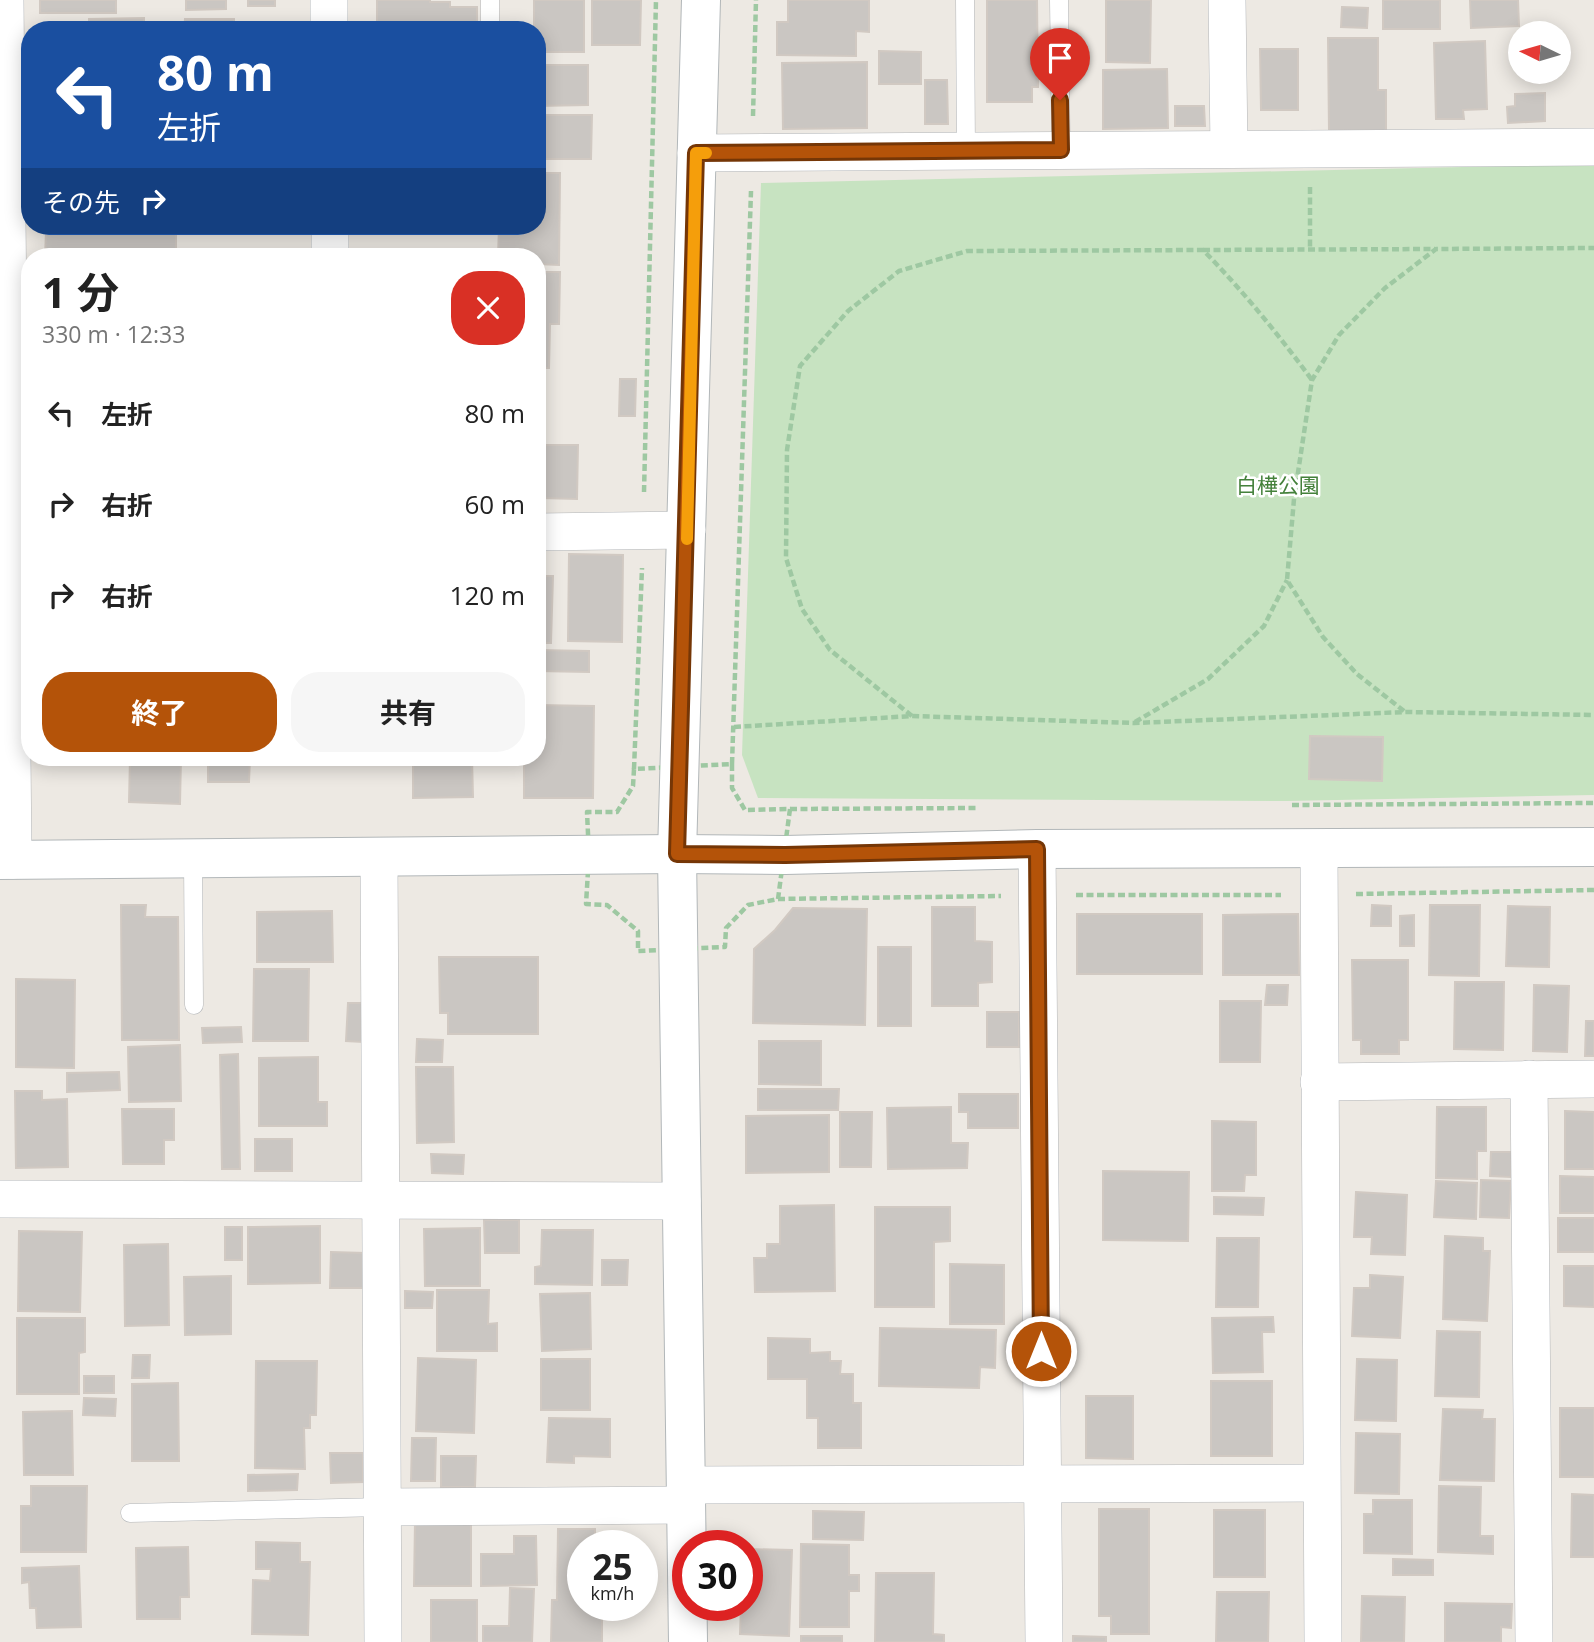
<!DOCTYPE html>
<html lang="ja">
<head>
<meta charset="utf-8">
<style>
	body { margin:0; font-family:"Open Sans","Noto Sans JP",sans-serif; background:#f6f6f6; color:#222; height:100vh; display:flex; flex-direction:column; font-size:26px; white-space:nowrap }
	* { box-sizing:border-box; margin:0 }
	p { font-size:23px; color:#767676 }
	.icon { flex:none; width:38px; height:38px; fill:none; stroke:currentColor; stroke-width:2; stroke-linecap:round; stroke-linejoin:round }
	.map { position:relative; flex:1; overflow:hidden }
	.details { position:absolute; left:21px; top:248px; width:525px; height:518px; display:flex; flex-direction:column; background:#fff; border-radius:28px; box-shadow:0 4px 18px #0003 }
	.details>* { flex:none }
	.banner { position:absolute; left:21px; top:21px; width:525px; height:214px; border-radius:28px; box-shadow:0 4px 18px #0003; background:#1a4fa0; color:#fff; overflow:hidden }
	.needle { width:46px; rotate:275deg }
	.controls { position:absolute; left:1508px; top:21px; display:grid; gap:14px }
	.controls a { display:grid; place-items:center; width:63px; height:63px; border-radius:50%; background:#fff; box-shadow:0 4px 18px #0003; font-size:35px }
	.speed { position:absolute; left:567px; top:1530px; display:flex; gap:14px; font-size:35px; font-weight:700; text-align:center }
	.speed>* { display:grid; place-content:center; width:91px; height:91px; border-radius:50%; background:#fff; box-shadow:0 4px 18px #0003; line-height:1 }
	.speed small { font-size:18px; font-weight:400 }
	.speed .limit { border:10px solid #d22; background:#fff; color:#111 }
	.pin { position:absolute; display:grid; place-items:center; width:60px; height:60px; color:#fff; margin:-72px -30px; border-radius:50% 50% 50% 0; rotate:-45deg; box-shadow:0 0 7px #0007 }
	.pin .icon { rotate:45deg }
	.me { position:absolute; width:77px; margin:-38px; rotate:0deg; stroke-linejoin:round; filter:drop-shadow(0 0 5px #0008) }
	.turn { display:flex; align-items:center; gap:24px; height:147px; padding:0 21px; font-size:32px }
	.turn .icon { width:91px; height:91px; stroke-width:2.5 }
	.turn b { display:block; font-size:49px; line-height:60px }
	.then { display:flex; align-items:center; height:66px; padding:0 21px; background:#0003; gap:14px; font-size:26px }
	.round { display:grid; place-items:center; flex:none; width:74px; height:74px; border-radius:28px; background:#f6f6f6 }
	.headline { display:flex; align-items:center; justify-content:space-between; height:119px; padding:0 21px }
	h1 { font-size:42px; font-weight:700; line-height:52px }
	.primary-button { display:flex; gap:14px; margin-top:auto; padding:14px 21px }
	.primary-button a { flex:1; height:80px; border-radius:28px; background:#b45309; color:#fff; font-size:28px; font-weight:700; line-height:80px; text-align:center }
	.primary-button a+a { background:#f6f6f6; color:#222 }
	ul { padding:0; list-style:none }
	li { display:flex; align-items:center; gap:21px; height:91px; padding:0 21px }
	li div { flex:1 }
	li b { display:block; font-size:26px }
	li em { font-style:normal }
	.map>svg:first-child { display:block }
	.green { fill:#c7e3c1 }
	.building { fill:#cac6c2; stroke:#d1c9c2; stroke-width:2 }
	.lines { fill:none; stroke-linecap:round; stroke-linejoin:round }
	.lane-casing { stroke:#b3b6b9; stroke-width:19 }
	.street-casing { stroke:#b3b6b9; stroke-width:38 }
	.secondary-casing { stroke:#b2b7b9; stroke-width:40 }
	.path { stroke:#9ec8a2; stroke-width:4.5; stroke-dasharray:7 3.5; stroke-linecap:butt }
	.lane { stroke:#fff; stroke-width:18 }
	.street { stroke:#fff; stroke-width:37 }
	.secondary { stroke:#fff; stroke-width:38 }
	.route-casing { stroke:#753606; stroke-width:18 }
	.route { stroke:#b45309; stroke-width:12 }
	.slow { stroke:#f59e0b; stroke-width:12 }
	.labels { text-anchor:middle; stroke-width:5; stroke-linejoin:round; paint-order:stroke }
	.park-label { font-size:21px; fill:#44813b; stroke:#fff }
</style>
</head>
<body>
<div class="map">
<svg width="1594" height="1642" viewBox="0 0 1594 1642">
	<rect width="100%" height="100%" fill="#ede9e3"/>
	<path class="green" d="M1594,164V795L1287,801L758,798L742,755L761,183Z"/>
	<g class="building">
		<rect x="40" y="0" width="76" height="13"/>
		<path d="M186,0H226V9L186,10Z"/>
		<rect x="248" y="0" width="27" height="6"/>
		<path d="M377,0H430V2H450V7H477V30H377Z"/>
		<path d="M534,0H584V52H537V30H534Z"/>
		<path d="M592,0H641L640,45H592Z"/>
		<path d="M788,0H869V32L856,31V56L777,55V22H788Z"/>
		<path d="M987,0H1037L1038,87H1032V102H987Z"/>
		<path d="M1106,0H1151L1150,63L1106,62Z"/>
		<rect x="1383" y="0" width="57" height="29"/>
		<path d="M1470,0H1518L1519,26L1471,28Z"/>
		<path d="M1342,7L1368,8L1367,28L1341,27Z"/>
		<path d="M144,18V30H89V19Z"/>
		<path d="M185,19H234V30H184Z"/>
		<path d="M1328,38H1378V90H1386V130L1329,131Z"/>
		<path d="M1485,41L1487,109L1463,110L1464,119H1436L1434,43Z"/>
		<path d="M1260,49H1298V110H1261Z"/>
		<path d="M879,51L921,52V84H879Z"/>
		<path d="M867,62V128L783,129L782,63Z"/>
		<path d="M537,65H588V105L537,106Z"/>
		<path d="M1167,69L1168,128L1103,129V70Z"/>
		<path d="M925,80H947L948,124H925Z"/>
		<path d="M1545,93V121L1508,123L1507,107L1515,106V94Z"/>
		<path d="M1175,106H1204L1205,126H1175Z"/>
		<path d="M537,115H592L591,159H537Z"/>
		<path d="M537,173H560L559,265L537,264V257H498L499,226H537Z"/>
		<path d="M46,231L176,232V257H45Z"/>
		<path d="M537,272H560L559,324H550L549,368H537Z"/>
		<path d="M620,379H636L635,416H619Z"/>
		<path d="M542,445H578L577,499L541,498Z"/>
		<path d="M569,554L623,555L622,642L568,641Z"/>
		<path d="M537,576H553L551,643H537Z"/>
		<path d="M537,650L589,651V672L537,671Z"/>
		<path d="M537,705L594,706L593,798H524V758H537Z"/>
		<path d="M1310,736L1383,737L1382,781L1309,779Z"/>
		<path d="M130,758H181L180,804L129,802Z"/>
		<path d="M208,758H250L249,782H208Z"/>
		<path d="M413,758H472L473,797L413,798Z"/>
		<path d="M121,905H146L145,917H178L179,1040H122Z"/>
		<path d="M1372,905L1391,906V926H1371Z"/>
		<path d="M1430,905H1480L1479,976L1429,975Z"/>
		<path d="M1508,906L1550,907L1549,967L1506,966Z"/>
		<path d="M932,907H975V941L992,942V982L978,983V1006H932Z"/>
		<path d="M793,908L867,909L865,1025L753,1023L754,949L775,930Z"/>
		<path d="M332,911L333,962H257V912Z"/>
		<rect x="1077" y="914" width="125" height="60"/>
		<path d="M1298,914L1299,975H1223V915Z"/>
		<path d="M1414,915V946H1400V916Z"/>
		<rect x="878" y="947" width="33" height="79"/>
		<path d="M439,957H538V1034H448V1013H440Z"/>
		<path d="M1352,960H1408V1040H1399V1054H1361V1040H1353Z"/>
		<path d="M254,969H309L308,1041H253Z"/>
		<path d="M16,979L75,980L74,1068L16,1067Z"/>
		<path d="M1455,982H1504L1503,1050L1454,1049Z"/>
		<path d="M1267,985H1288L1287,1005H1265Z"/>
		<path d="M1534,985L1569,986L1567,1052L1533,1051Z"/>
		<path d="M1220,1001H1261L1260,1062H1220Z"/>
		<path d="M348,1003H364L363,1042L346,1041Z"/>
		<rect x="987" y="1012" width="32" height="35"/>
		<path d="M1586,1021H1594V1056H1585Z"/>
		<path d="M241,1027L242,1042L203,1043L202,1028Z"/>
		<path d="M417,1039L443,1040L442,1062H416Z"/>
		<path d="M759,1041H821V1085L759,1084Z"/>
		<path d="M180,1045L181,1101L129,1102L128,1047Z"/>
		<path d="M238,1054L240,1169H222L220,1055Z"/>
		<path d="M318,1057V1102H327V1126H259V1058Z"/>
		<path d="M416,1067H453L454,1142L417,1143Z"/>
		<path d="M119,1072L120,1090L67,1092V1073Z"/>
		<path d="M758,1089H839L838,1110H758Z"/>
		<path d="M15,1091H42V1100L67,1099L68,1167L16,1168Z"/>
		<path d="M959,1094H1018V1128H968V1112H959Z"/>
		<path d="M951,1107V1143H968L967,1168L888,1169L887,1108Z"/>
		<path d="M1437,1107H1486V1151H1477V1179L1436,1178Z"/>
		<path d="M122,1109H174V1140H164V1164H123Z"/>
		<path d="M1565,1111L1594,1112V1169H1565Z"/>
		<path d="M840,1112H872L871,1167H840Z"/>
		<path d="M829,1115V1172L746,1173V1116Z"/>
		<path d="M1212,1121L1256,1122V1175H1245L1244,1191H1212Z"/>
		<rect x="255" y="1139" width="37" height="32"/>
		<path d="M1491,1152H1512L1511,1177L1490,1176Z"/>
		<path d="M431,1154L464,1155L463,1174L432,1173Z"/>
		<path d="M1103,1171L1189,1172L1188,1241L1103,1240Z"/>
		<path d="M1560,1176L1594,1177V1213H1560Z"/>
		<path d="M1481,1180L1511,1181L1509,1218L1480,1217Z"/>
		<path d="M1436,1181L1477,1183L1476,1219L1434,1217Z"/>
		<path d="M1356,1192L1407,1195L1405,1255L1371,1254L1372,1237H1354Z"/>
		<path d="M1214,1197L1264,1198L1263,1215L1214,1214Z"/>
		<path d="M834,1205L835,1291L755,1292L754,1258H767V1244H780V1206Z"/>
		<path d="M875,1207H950V1241L934,1242V1307H875Z"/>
		<rect x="1558" y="1218" width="36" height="34"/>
		<path d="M484,1220H519V1253H485Z"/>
		<path d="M320,1226V1283L248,1284V1227Z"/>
		<rect x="225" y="1227" width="17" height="33"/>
		<path d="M480,1228V1286H425L424,1229Z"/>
		<path d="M542,1230H593L592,1285L535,1284V1267L541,1266Z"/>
		<path d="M19,1231L82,1232L80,1312L18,1311Z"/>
		<path d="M1445,1236L1483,1238V1251H1490L1487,1321L1443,1319Z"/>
		<path d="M1217,1238H1259L1258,1307H1216Z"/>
		<path d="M168,1244L169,1325L125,1326L124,1245Z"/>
		<path d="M331,1252L365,1253L364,1288H330Z"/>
		<path d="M602,1260H628L627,1285H602Z"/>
		<path d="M950,1264L1004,1265V1324H950Z"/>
		<path d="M1564,1266H1594V1307L1564,1306Z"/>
		<path d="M1370,1275L1403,1277L1400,1338L1352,1336L1354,1288H1370Z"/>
		<path d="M231,1276V1334L185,1335L184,1277Z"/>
		<path d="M437,1290H489L488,1324L497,1323V1351H437Z"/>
		<path d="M405,1291L433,1292L432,1308H405Z"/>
		<path d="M590,1293L591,1349L542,1351L540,1294Z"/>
		<path d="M1273,1317L1274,1332H1262L1263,1372L1213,1373L1212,1318Z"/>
		<path d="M17,1318H85V1352L79,1353V1394H17Z"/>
		<path d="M880,1328L996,1330L995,1368L980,1367L979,1388L879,1386Z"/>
		<path d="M1437,1331L1480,1332L1479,1397L1435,1396Z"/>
		<path d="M768,1338L810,1339V1353L830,1352V1361H841L840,1374H853V1403H861V1448H818V1418H807V1379H768Z"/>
		<path d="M133,1355H150L149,1378H132Z"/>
		<path d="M418,1358L476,1360L474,1433L416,1431Z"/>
		<rect x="541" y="1359" width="49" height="51"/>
		<path d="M1357,1359L1397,1360L1396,1421L1355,1420Z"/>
		<path d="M256,1361H317L316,1415H310V1428H304L305,1469L255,1468Z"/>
		<rect x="84" y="1376" width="30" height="17"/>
		<rect x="1211" y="1381" width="61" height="75"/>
		<path d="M178,1383L179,1461H132V1384Z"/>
		<path d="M1086,1396H1133V1459L1086,1458Z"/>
		<path d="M84,1398L116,1399L115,1416L83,1415Z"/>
		<rect x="1560" y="1408" width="34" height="69"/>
		<path d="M1443,1409L1483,1410L1482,1419H1495L1494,1481L1440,1480Z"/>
		<path d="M72,1411L73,1475H24L23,1412Z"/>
		<path d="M549,1418L610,1419V1457L574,1456V1463L547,1462Z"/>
		<path d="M1356,1433L1400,1434L1399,1494L1355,1493Z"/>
		<path d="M412,1438H436L435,1481H411Z"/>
		<path d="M330,1453H363V1482L331,1483Z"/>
		<path d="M441,1456H476L475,1487H441Z"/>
		<path d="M298,1474L297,1490L248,1491V1475Z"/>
		<path d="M31,1486H87L86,1552H21V1506H31Z"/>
		<path d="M1439,1486L1481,1487L1480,1536H1493V1554L1438,1552Z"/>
		<path d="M1572,1494L1594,1495V1557H1571Z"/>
		<path d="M1373,1500H1412V1554L1364,1553V1514H1373Z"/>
		<path d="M1099,1509H1149V1634H1111V1616H1099Z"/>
		<rect x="1214" y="1510" width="51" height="67"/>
		<path d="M813,1511L864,1512L863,1540L813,1539Z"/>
		<path d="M415,1522H471V1586H414Z"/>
		<path d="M558,1529H595V1545H583V1605H602V1642H551L552,1600H557Z"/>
		<path d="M514,1536H536L537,1585L481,1586V1554H514Z"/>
		<path d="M256,1542L300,1543V1562H310L308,1635L252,1634L253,1580L270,1581L271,1569H256Z"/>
		<path d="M801,1544L849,1545V1575H859V1591H849V1627H800Z"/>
		<path d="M188,1547L189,1597H180V1619H137L136,1548Z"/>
		<path d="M747,1549L792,1550L789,1636L740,1634L741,1605H747Z"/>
		<path d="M1393,1559L1433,1560V1575H1393Z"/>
		<path d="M79,1566L81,1627L37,1628L36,1608H30L29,1582L22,1583V1568Z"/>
		<path d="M876,1573H934L933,1634L944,1635V1642H875Z"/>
		<path d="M510,1588L534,1589L532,1642H483V1626H509Z"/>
		<path d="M1217,1592H1269L1268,1642H1216Z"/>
		<path d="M1362,1596L1405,1597L1404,1642H1361Z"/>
		<rect x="431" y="1600" width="46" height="42"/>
		<path d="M1445,1603L1512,1604L1511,1628L1501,1627V1642H1445Z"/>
		<rect x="801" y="1636" width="41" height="6"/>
		<path d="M1073,1636L1106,1637V1642H1073Z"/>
	</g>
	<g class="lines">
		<g class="lane-casing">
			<g id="lane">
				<path d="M490,0V30"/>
				<path d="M965,0L966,151"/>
				<path d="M1059,0L1061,150"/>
				<path d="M193,858L194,1005"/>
				<path d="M130,1513L382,1507"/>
			</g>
		</g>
		<g class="street-casing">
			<g id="street">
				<path d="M5,0L13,860"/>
				<path d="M329,0V30"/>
				<path d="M1227,0L1229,149"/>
				<path d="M696,153L1594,147"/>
				<path d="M330,226V257"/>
				<path d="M537,532L687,530"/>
				<path d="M1037,849L1044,1642"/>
				<path d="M1319,849L1323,1642"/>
				<path d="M379,857L383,1642"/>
				<path d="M1529,1079L1534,1642"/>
				<path d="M1319,1082L1594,1079"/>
				<path d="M0,1199L682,1201"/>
				<path d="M686,1485L1321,1483"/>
				<path d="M382,1507L686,1505"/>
			</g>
		</g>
		<g class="secondary-casing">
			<g id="secondary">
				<path d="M0,860L677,854L785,855L1037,849L1594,847"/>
				<path d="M688,1642L677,854L701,0"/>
			</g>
		</g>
		<g class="path">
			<path d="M753,116L756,0"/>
			<path d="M1310,187V249"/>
			<path d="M1203,250L1435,249"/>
			<path d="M644,492L656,0"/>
			<path d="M1404,711L1357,674L1323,637L1287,580L1294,499L1312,380L1339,335L1385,288L1436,249L1594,248"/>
			<path d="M912,716L830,650L802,609L786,558L787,450L800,366L848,311L899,271L967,251L1203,250C1243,291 1278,334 1312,380"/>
			<path d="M1135,722L1208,679L1264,626L1287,580"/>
			<path d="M734,727L912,716L1134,723L1406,712L1594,715"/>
			<path d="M732,764L751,191"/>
			<path d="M732,764V788L745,810L790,809L778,899L748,905L726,928L725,947L638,951V931L607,905L586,904L589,855L587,812H617L633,786L634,769Z"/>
			<path d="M634,769L642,568"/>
			<path d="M1292,805L1594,803"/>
			<path d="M790,809L978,808"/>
			<path d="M1356,894L1594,890"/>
			<path d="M1076,895H1281"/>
			<path d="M778,899L1001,896"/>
		</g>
		<use href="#lane" class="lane"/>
		<use href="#street" class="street"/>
		<use href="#secondary" class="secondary"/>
	</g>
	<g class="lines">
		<g class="route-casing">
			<path id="route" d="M1041,1351L1037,849L785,855L677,854L696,153L1061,150L1060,100"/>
		</g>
		<use href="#route" class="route"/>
		<path class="slow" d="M687,539L696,153H706"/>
	</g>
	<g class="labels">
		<g class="park-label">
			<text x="1278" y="493">白樺公園</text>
		</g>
	</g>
</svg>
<div class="controls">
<a><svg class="needle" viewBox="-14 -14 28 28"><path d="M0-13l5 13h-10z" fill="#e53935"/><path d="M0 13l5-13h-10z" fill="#767676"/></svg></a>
</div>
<div class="speed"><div>25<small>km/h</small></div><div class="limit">30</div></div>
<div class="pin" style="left:1060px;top:100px;background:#d93025"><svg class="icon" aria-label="arrive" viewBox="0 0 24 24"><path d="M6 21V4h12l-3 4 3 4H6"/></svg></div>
<svg class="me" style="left:1041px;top:1351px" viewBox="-20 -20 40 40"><circle r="17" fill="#b45309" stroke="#fff" stroke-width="3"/><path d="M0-11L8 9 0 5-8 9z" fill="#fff"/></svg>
<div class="banner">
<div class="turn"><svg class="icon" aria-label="left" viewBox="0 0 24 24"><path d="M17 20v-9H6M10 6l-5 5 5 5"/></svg><div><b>80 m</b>左折</div></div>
<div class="then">その先<svg class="icon" aria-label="right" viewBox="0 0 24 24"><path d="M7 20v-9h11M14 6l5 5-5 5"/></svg></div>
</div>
<section class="details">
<div class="headline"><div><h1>1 分</h1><p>330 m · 12:33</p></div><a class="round" style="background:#d93025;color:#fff"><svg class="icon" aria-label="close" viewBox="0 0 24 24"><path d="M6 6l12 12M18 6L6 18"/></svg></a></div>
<ul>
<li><svg class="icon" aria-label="left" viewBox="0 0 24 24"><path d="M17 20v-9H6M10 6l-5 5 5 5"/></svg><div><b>左折</b></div><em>80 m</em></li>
<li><svg class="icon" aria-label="right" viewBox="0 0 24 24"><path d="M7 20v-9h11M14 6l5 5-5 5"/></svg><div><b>右折</b></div><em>60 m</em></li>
<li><svg class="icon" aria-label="right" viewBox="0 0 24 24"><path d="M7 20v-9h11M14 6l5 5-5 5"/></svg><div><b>右折</b></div><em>120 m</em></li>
</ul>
<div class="primary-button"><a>終了</a><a>共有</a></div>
</section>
</div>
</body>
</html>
